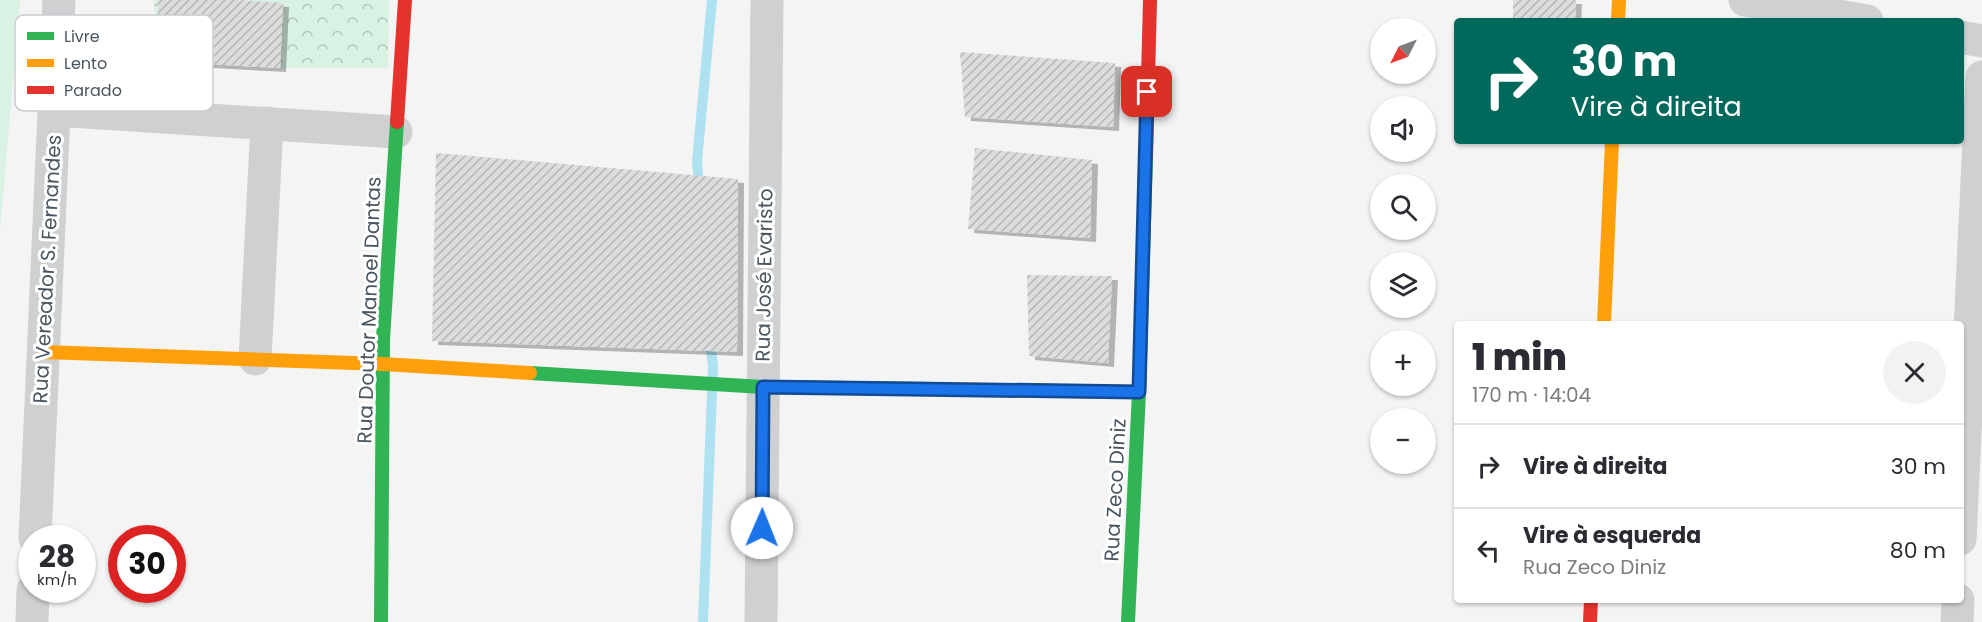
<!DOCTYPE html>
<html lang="pt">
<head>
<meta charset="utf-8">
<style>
	body { margin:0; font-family:Poppins,sans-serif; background:#f2f2f3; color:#2b2b33; height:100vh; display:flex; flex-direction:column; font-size:22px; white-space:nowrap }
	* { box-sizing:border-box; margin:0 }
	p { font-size:20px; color:#7c7c81 }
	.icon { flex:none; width:33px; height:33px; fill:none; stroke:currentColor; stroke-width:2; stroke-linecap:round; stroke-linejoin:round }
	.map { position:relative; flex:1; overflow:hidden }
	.panel { position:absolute; left:1454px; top:321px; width:510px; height:282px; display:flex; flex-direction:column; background:#fff; border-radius:6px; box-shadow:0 2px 4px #0004 }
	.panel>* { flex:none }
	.banner { position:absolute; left:1454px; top:18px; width:510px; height:126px; border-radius:6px; box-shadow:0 2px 4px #0004; background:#00695c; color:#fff; overflow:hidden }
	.needle { width:39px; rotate:228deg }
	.controls { position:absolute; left:1370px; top:18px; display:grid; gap:12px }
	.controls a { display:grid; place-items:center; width:66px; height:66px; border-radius:50%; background:#fff; box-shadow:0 2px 4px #0004; font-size:30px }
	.speed { position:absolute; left:18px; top:525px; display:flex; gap:12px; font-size:30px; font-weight:700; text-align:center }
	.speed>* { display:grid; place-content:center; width:78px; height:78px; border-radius:50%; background:#fff; box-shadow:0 2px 4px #0004; line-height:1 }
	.speed small { font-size:15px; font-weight:400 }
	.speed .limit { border:9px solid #d22; background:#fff; color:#111 }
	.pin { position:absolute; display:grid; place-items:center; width:51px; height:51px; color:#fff; margin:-26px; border-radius:12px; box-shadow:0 3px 9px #0006 }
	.me { position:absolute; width:66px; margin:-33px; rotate:1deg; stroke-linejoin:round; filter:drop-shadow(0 0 4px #0008) }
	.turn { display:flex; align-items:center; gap:21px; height:126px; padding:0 18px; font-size:27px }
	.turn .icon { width:78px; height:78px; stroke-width:2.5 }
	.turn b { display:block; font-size:42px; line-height:51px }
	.round { display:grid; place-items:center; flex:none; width:63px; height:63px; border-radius:32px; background:#f2f2f3 }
	.headline { display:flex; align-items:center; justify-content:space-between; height:102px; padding:0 18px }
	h1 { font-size:36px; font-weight:800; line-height:45px }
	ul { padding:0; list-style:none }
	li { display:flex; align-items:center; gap:18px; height:84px; padding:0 18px; border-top:2px solid #e1e1e2 }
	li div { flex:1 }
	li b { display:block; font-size:22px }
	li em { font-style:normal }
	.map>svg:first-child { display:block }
	.grass { fill:#d9f2e3 }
	.park { fill:url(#park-crowns) }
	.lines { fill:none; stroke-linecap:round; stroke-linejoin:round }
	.stream { stroke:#aee2f0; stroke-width:10 }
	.building { fill:url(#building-hatch); filter:url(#shadow) }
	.street { stroke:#ced0d2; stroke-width:33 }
	.fast { stroke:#30b455; stroke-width:14 }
	.slow { stroke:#ff9f0a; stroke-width:14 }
	.jam { stroke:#e5322d; stroke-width:14 }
	.route-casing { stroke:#114b97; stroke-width:15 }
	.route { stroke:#1a73e8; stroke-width:10 }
	.labels { text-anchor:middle; stroke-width:6; stroke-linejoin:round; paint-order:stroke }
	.street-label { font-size:20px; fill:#4a5661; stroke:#fff }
	.key { fill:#fff; stroke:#c9ccd0; stroke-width:1.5 }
	.key-label { font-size:16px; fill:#4a5661 }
</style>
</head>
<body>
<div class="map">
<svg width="1982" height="622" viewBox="0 0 1982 622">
	<defs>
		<pattern id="park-crowns" width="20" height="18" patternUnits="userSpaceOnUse" patternTransform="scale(1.5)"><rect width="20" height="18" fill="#d9f2e3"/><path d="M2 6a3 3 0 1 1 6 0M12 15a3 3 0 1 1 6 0" fill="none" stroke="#b2c7bb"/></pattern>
		<pattern id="building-hatch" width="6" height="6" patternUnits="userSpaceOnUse" patternTransform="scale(1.5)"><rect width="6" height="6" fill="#ddddde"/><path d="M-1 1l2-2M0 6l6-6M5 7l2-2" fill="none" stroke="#b5b6b7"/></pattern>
		<filter id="shadow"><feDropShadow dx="6" dy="4" stdDeviation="0" flood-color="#0004"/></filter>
	</defs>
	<rect width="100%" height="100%" fill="#f4f4f4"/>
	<path class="grass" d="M0,0H20L0,231Z"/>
	<path class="park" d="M154,0H389L388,68H280L156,61Z"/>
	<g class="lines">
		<g class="stream">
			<path d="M699,188L697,161L712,0"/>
			<path d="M703,622L713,367L710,338"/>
		</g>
	</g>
	<g class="building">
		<path d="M158,0H240L283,3L280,68L156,61Z"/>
		<path d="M1513,0H1576L1575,21H1513Z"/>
		<path d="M960,52L1115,63L1113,127L965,117Z"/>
		<path d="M975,148L1092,160L1090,238L968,229Z"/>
		<path d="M436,153L738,179L737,352L432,341Z"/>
		<path d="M1027,275L1112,276L1108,363L1029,356Z"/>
	</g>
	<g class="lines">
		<g class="street">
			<path d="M1745,0L1867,21"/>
			<path d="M1960,37L1982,41"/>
			<path d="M54,110L396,132"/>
			<path d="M255,359L267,123"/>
			<path d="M35,538L59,0"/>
			<path d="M1960,539L1982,77"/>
			<path d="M32,622L33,590"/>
			<path d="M761,622L767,0"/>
			<path d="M1957,622L1958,600"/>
		</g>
		<g class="fast">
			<path d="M530,373L763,387L937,389"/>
			<path d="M381,622L383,339L397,122"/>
			<path d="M1128,622L1139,392L1146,157"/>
		</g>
		<g class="slow">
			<path d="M1618,21L1619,0"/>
			<path d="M1604,324L1612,141"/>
			<path d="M44,352L383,364L530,373"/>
			<path d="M937,389L1139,392"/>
		</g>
		<g class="jam">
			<path d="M397,122L405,0"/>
			<path d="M1146,157L1150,0"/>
			<path d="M1590,622L1591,600"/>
		</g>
	</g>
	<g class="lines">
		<g class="route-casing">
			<path id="route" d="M762,528L763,387L1139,392L1147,92"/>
		</g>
		<use href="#route" class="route"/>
	</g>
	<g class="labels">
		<g class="street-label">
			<text transform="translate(47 269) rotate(-87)" y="7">Rua Vereador S. Fernandes</text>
			<text transform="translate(764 275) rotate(-89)" y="7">Rua José Evaristo</text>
			<text transform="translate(369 310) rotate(-88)" y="7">Rua Doutor Manoel Dantas</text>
			<text transform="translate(1115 490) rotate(-87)" y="7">Rua Zeco Diniz</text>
		</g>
	</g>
	<rect x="15" y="15" width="198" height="96" rx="9" class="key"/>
	<rect x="27" y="32" width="27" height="8" fill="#30b455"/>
	<rect x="27" y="59" width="27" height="8" fill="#ff9f0a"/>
	<rect x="27" y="86" width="27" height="8" fill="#e5322d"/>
	<g class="key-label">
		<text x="64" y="42">Livre</text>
		<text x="64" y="69">Lento</text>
		<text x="64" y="96">Parado</text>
	</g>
</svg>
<div class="controls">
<a><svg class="needle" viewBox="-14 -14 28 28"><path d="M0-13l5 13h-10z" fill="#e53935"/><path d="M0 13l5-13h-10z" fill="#7c7c81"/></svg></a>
<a><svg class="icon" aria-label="sound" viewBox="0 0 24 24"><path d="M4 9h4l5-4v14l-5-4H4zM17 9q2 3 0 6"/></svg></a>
<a><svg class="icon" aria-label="search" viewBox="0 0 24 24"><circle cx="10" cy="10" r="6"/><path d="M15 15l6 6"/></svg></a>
<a><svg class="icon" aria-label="layers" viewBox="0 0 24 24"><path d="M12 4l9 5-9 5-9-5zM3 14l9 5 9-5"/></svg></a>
<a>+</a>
<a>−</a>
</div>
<div class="speed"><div>28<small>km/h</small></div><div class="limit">30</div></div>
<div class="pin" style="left:1147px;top:92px;background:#d93025"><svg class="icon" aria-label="arrive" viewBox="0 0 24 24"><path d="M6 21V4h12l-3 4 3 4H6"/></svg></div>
<svg class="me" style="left:762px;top:528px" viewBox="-20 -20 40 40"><circle r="19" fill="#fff"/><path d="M0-13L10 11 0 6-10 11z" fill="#1a73e8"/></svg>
<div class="banner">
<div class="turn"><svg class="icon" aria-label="right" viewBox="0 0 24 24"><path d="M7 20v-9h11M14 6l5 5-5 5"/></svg><div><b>30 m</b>Vire à direita</div></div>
</div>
<section class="panel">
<div class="headline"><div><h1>1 min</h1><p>170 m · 14:04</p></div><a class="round"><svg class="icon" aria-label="close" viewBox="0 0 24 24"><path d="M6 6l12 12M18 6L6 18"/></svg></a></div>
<ul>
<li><svg class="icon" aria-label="right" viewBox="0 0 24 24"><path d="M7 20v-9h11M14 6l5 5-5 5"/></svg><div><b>Vire à direita</b></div><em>30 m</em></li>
<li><svg class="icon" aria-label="left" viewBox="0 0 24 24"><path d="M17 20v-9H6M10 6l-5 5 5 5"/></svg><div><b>Vire à esquerda</b><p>Rua Zeco Diniz</p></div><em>80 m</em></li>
</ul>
</section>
</div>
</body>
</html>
